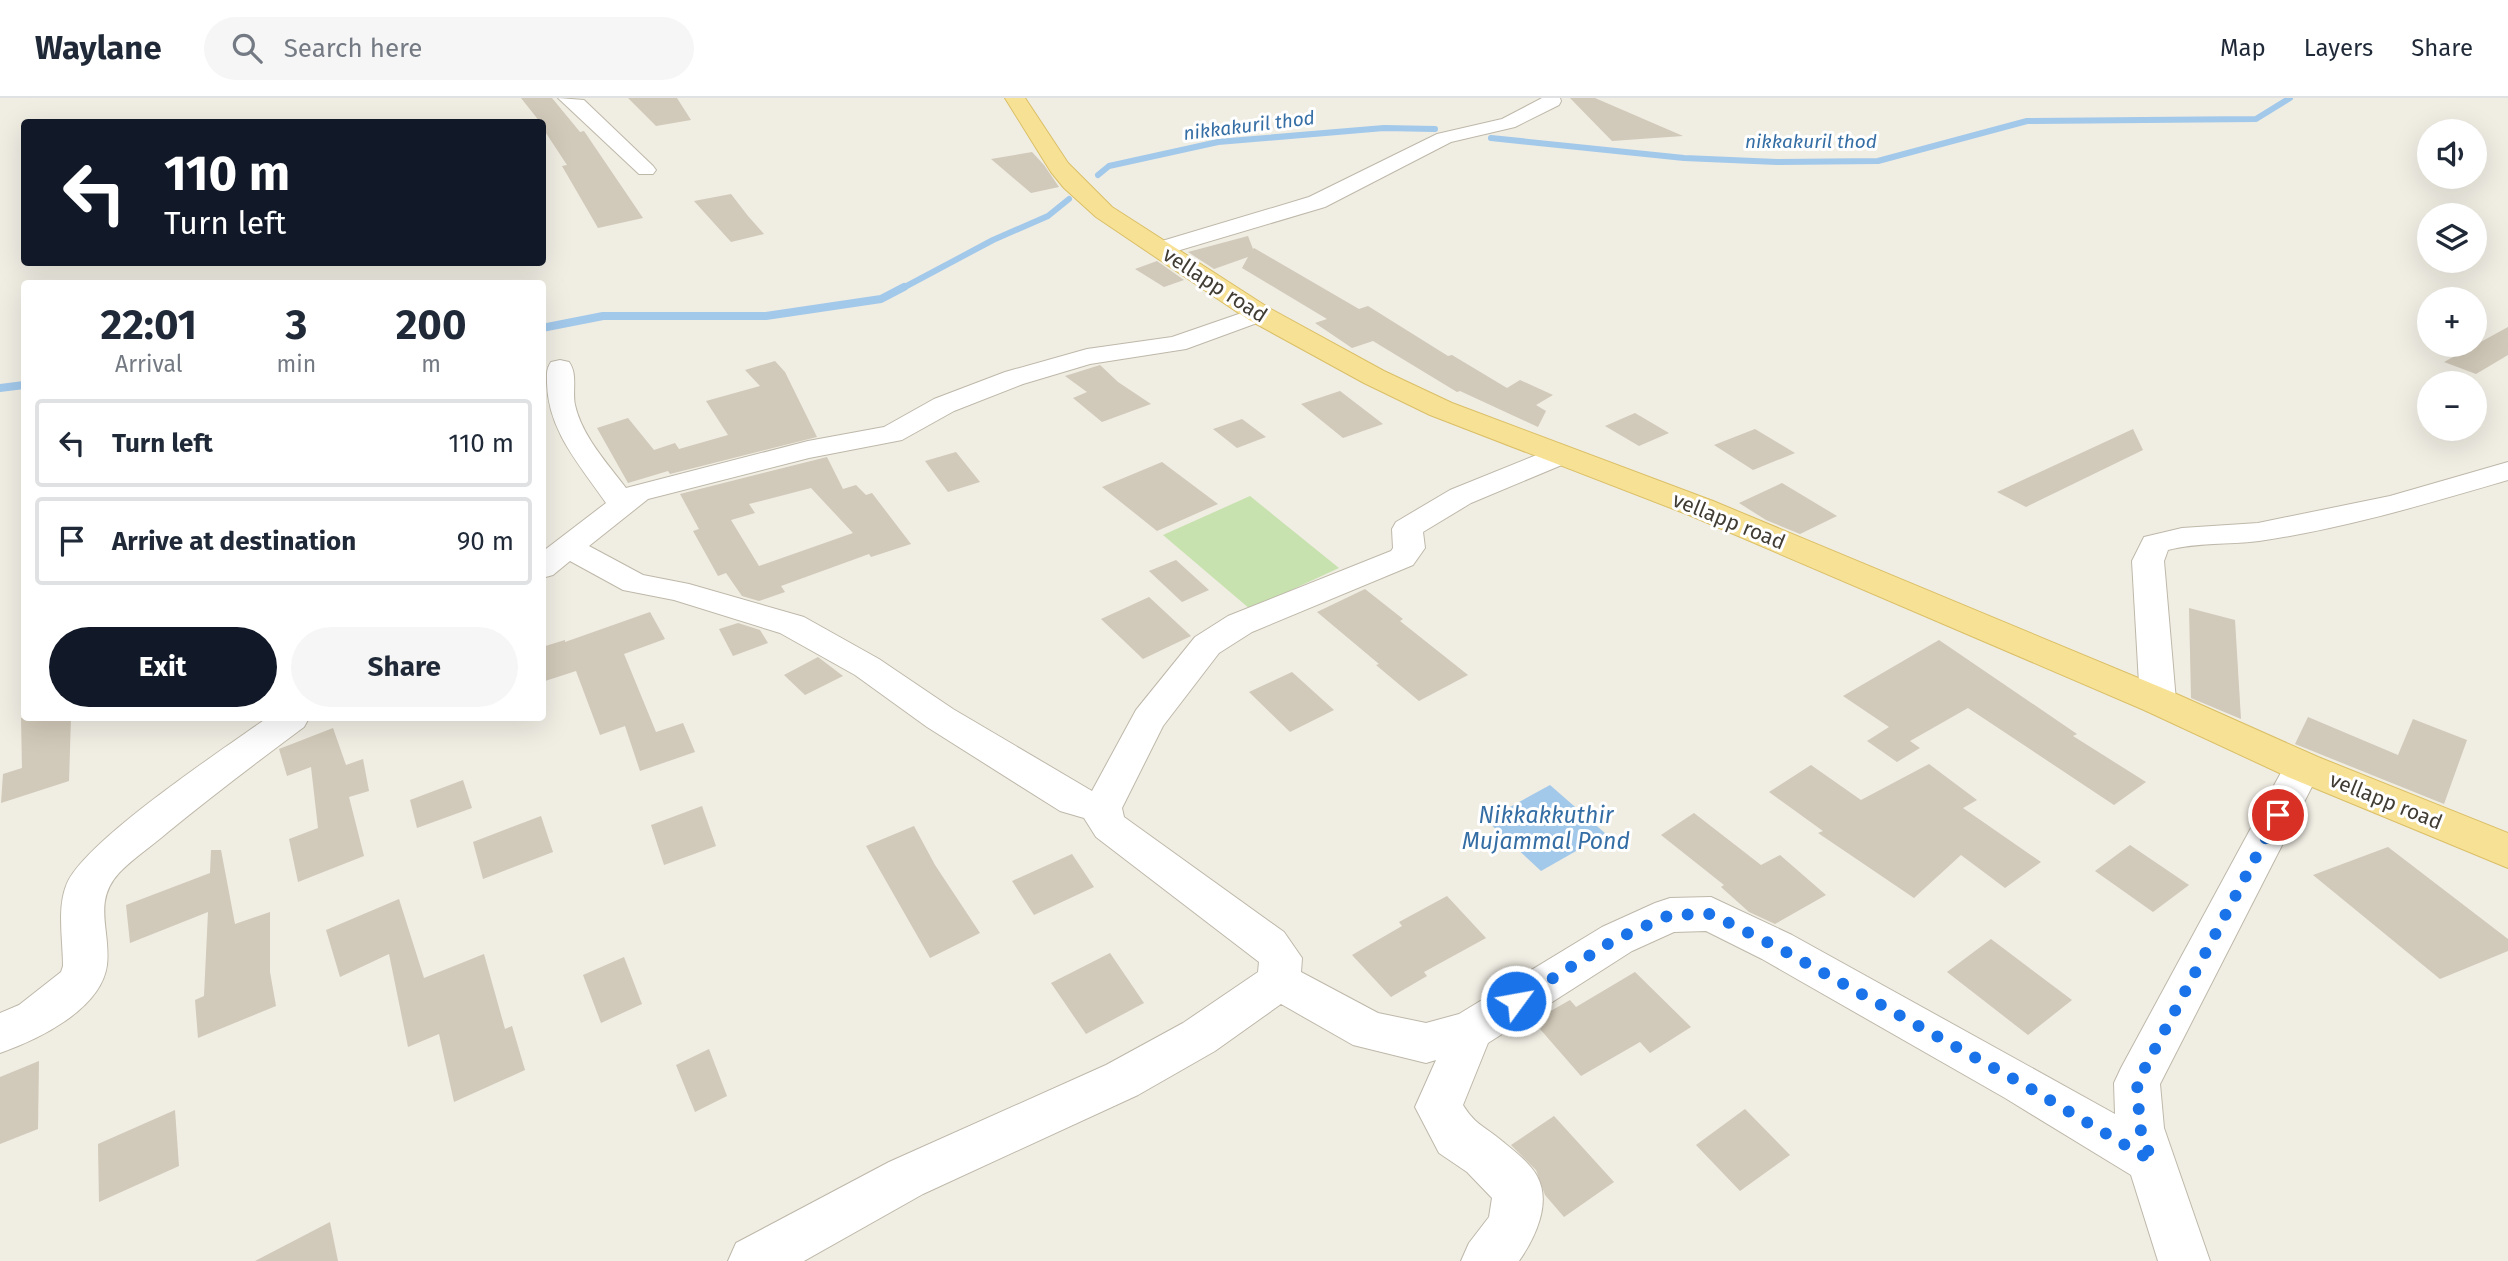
<!DOCTYPE html>
<html lang="en">
<head>
<meta charset="utf-8">
<style>
	body { margin:0; font-family:"Fira Sans",sans-serif; background:#f6f6f7; color:#1f2937; height:100vh; display:flex; flex-direction:column; font-size:26px; white-space:nowrap }
	* { box-sizing:border-box; margin:0 }
	p { font-size:23px; color:#747a83 }
	.icon { flex:none; width:38px; height:38px; fill:none; stroke:currentColor; stroke-width:2; stroke-linecap:round; stroke-linejoin:round }
	.map { position:relative; flex:1; overflow:hidden }
	.details { position:absolute; left:21px; top:182px; width:525px; height:441px; display:flex; flex-direction:column; background:#fff; border-radius:7px; box-shadow:0 7px 28px #0002 }
	.details>* { flex:none }
	.top-card { position:absolute; left:21px; top:21px; width:525px; height:147px; border-radius:7px; box-shadow:0 7px 28px #0002; background:#111827; color:#fff; overflow:hidden }
	.controls { position:absolute; left:2417px; top:21px; display:grid; gap:14px }
	.controls a { display:grid; place-items:center; width:70px; height:70px; border-radius:50%; background:#fff; box-shadow:0 7px 28px #0002; font-size:35px }
	.pin { position:absolute; display:grid; place-items:center; width:60px; height:60px; color:#fff; margin:-30px; border:4px solid #fff; border-radius:50%; box-shadow:0 2px 7px #0007 }
	.me { position:absolute; width:77px; margin:-38px; rotate:58deg; stroke-linejoin:round; filter:drop-shadow(0 0 5px #0008) }
	.turn { display:flex; align-items:center; gap:24px; height:147px; padding:0 28px; font-size:32px }
	.turn .icon { width:91px; height:91px; stroke-width:2.5 }
	.turn b { display:block; font-size:49px; line-height:60px }
	.eta { display:flex; justify-content:space-evenly; align-items:center; height:119px; text-align:center }
	.eta b { font-size:42px; font-weight:700; line-height:49px }
	.cta { display:flex; gap:14px; margin-top:auto; padding:14px 28px }
	.cta a { flex:1; height:80px; border-radius:42px; background:#111827; color:#fff; font-size:28px; font-weight:700; line-height:80px; text-align:center }
	.cta a+a { background:#f6f6f7; color:#1f2937 }
	ul { padding:0; list-style:none }
	li { display:flex; align-items:center; gap:21px; height:88px; margin:0 14px 10px; padding:0 14px; border:4px solid #e0e1e3; border-radius:7px }
	li div { flex:1 }
	li b { display:block; font-size:26px }
	li em { font-style:normal }
	header { display:flex; align-items:center; gap:42px; box-sizing:border-box; height:98px; padding:0 35px; background:#fff; border-bottom:2px solid #e0e1e3 }
	header strong { font-size:33px }
	nav { display:flex; gap:38px; margin-inline-start:auto; font-size:24px }
	.search { width:490px; height:63px; background:#f6f6f7; display:flex; align-items:center; gap:18px; box-sizing:border-box; padding:0 24px; border-radius:38px; color:#747a83; font-size:26px }
	.map>svg:first-child { display:block }
	.green { fill:#c7e2ae }
	.water { fill:#a2c8ea }
	.lines { fill:none; stroke-linecap:round; stroke-linejoin:round }
	.stream-far1 { stroke:#a2c8ea; stroke-width:6 }
	.stream { stroke:#a2c8ea; stroke-width:8 }
	.building { fill:#d1c9b9; fill-rule:evenodd }
	.minor-casing { stroke:#beb8a9; stroke-width:2 }
	.major-casing { stroke:#dabf66; stroke-width:2 }
	.minor { fill:#fff; fill-rule:evenodd }
	.major { fill:#f7e195; fill-rule:evenodd }
	.route { stroke:#1a73e8; stroke-width:12; stroke-dasharray:0 21.6 }
	.labels { text-anchor:middle; stroke-width:6; stroke-linejoin:round; paint-order:stroke }
	.far-water-label { font-size:19px; font-style:italic; fill:#356ea5; stroke:#fff }
	.street-label { font-size:21px; fill:#413d34; stroke:#fff }
	.water-label { font-size:23px; font-style:italic; fill:#356ea5; stroke:#fff }
</style>
</head>
<body>
<header>
<strong>Waylane</strong>
<div class="search"><svg class="icon" aria-label="search" viewBox="0 0 24 24"><circle cx="10" cy="10" r="6"/><path d="M15 15l6 6"/></svg>Search here</div>
<nav><a>Map</a><a>Layers</a><a>Share</a></nav>
</header>
<div class="map">
<svg width="2508" height="1163" viewBox="0 0 2508 1163">
	<rect width="100%" height="100%" fill="#f0ede3"/>
	<path class="green" d="M1250,398L1339,470L1250,511L1163,437Z"/>
	<path class="water" d="M1550,687L1606,736L1541,773L1486,722Z"/>
	<g class="lines">
		<g class="stream-far1">
			<path d="M1491,40L1684,60L1777,64L1878,63L2027,23L2256,21L2290,0"/>
			<path d="M1098,77L1109,68L1218,44L1384,30L1435,31"/>
			<path d="M901,191L993,142L1048,118L1069,101"/>
		</g>
		<g class="stream">
			<path d="M542,230L603,218H766L881,201L904,189"/>
			<path d="M0,290L24,287"/>
		</g>
	</g>
	<g class="building">
		<path d="M521,0H552L580,34L584,33L643,120L598,130L562,68L567,67L542,29V24H540Z"/>
		<path d="M628,0H677L691,22L656,28Z"/>
		<path d="M1570,0H1595L1683,38L1612,43Z"/>
		<path d="M1032,54L1044,67L1059,89L1031,95L991,61Z"/>
		<path d="M731,96L748,118L764,136L731,144L694,103Z"/>
		<path d="M1248,138L1253,151L1254,150L1359,211L1368,208L1448,258L1452,257L1507,290L1520,282L1553,297L1536,307L1546,313L1538,329L1460,293L1457,294L1373,243L1352,250L1315,225L1327,221L1242,170L1248,159L1214,171L1188,154Z"/>
		<path d="M1157,163L1184,182L1164,189L1135,171Z"/>
		<path d="M2508,229V257L2476,276L2444,264Z"/>
		<path d="M775,263L785,274L817,339L670,376L668,373L628,385L597,330L628,320L654,352L675,345L679,351L728,337L706,303L760,288L745,272Z"/>
		<path d="M1100,267L1118,284L1151,306L1102,324L1073,300L1087,294L1065,278Z"/>
		<path d="M1340,293L1383,326L1343,340L1301,306Z"/>
		<path d="M1635,315L1669,335L1639,348L1605,328Z"/>
		<path d="M1242,321L1266,339L1237,350L1213,331Z"/>
		<path d="M1755,331L1795,355L1753,372L1714,347Z"/>
		<path d="M2133,331L2143,352L2026,409L1997,394Z"/>
		<path d="M956,354L980,384L948,394L925,363Z"/>
		<path d="M827,359L843,391L856,387L866,397L872,395L911,446L871,459L869,456L781,488L785,494L759,503L742,498L726,475L718,478L693,433L699,431L680,396ZM811,390L853,435L759,468L731,422L755,415L749,406Z"/>
		<path d="M1162,364L1218,406L1157,433L1102,389Z"/>
		<path d="M1782,385L1837,418L1800,436L1766,422L1739,405Z"/>
		<path d="M1176,462L1209,492L1182,504L1149,473Z"/>
		<path d="M1365,491L1403,521L1400,523L1468,577L1419,603L1376,567L1379,566L1317,514Z"/>
		<path d="M1149,499L1191,538L1143,561L1101,521Z"/>
		<path d="M2189,510L2235,522L2241,621L2191,600Z"/>
		<path d="M650,514L665,541L624,556L656,634L683,625L695,654L640,673L625,628L600,637L576,573L542,584V549L565,542V544Z"/>
		<path d="M738,525L760,532L768,545L733,558L719,531Z"/>
		<path d="M1939,542L2077,636L2073,638L2146,684L2114,707L1968,610L1910,643L1920,650L1897,664L1867,643L1889,629L1843,598Z"/>
		<path d="M818,559L843,578L805,597L784,577Z"/>
		<path d="M1292,574L1334,612L1290,634L1249,594Z"/>
		<path d="M2308,619L2398,657L2413,621L2467,642L2444,706L2295,646Z"/>
		<path d="M21,620H71L69,683L1,705L3,676L22,670Z"/>
		<path d="M333,630L346,667L363,661L369,693L349,699L364,758L298,784L289,741L318,730L311,669L287,678L279,651Z"/>
		<path d="M1929,666L1977,702L1963,710L2041,764L2005,790L1961,757L1914,800L1818,735L1823,733L1769,694L1811,667L1861,702Z"/>
		<path d="M463,682L472,710L417,730L410,702Z"/>
		<path d="M702,708L716,748L664,767L651,727Z"/>
		<path d="M1694,715L1761,767L1780,757L1826,797L1775,826L1749,814L1721,789L1724,787L1661,737Z"/>
		<path d="M541,718L553,754L483,781L473,744Z"/>
		<path d="M914,728L935,767L980,835L930,860L866,748Z"/>
		<path d="M2130,747L2189,787L2153,814L2095,773Z"/>
		<path d="M2388,749L2508,841V853L2440,881L2313,777Z"/>
		<path d="M211,752H221L235,826L270,814V874L276,908L198,940L195,902L204,898L208,814L130,845L126,807L210,775Z"/>
		<path d="M1072,756L1094,789L1034,817L1012,783Z"/>
		<path d="M1447,798L1486,840L1424,874L1427,878L1391,899L1352,857L1402,828L1399,824Z"/>
		<path d="M399,801L424,880L484,856L505,931L512,928L525,972L454,1004L439,936L408,949L389,856L340,879L326,832Z"/>
		<path d="M1991,841L2072,902L2028,937L1947,874Z"/>
		<path d="M1110,855L1144,905L1086,936L1051,885Z"/>
		<path d="M624,859L642,906L601,925L583,877Z"/>
		<path d="M1635,874L1691,929L1650,955L1640,944L1581,978L1533,923L1570,902L1576,909Z"/>
		<path d="M709,951L727,998L695,1014L676,967Z"/>
		<path d="M39,963L38,1031L0,1046V979Z"/>
		<path d="M1745,1011L1790,1057L1740,1093L1696,1047Z"/>
		<path d="M175,1012L179,1068L99,1104L98,1046Z"/>
		<path d="M1554,1018L1614,1084L1564,1119L1545,1097L1536,1072L1511,1047Z"/>
		<path d="M330,1124L338,1163H255Z"/>
	</g>
	<g class="lines">
		<g class="minor-casing">
			<g id="minor">
				<path d="M558,0L584,2L653,68L656,72L653,76H639Z"/>
				<path d="M1542,0H1560L1561,3L1559,7L1515,29L1451,44L1325,109L1160,158L1152,156L1149,151L1152,146L1309,99L1437,36L1502,21Z"/>
				<path d="M1259,209L1268,211L1271,216L1268,221L1186,251L1090,266L1023,286L954,313L902,342L809,360L648,401L589,448L643,477L689,486L804,519L879,561L953,611L1092,693L1136,612L1195,539L1228,518L1391,453L1393,450L1392,431L1396,424L1450,392L1549,352L1559,349L1569,352L1573,358L1569,364L1471,405L1423,434L1425,450L1413,467L1252,534L1219,555L1163,628L1122,710L1124,719L1284,834L1302,860L1301,874L1378,915L1426,925L1459,916L1602,829L1655,805L1670,800L1711,799L1792,837L2115,1016L2114,985L2121,970L2284,669L2290,659L2303,656L2316,659L2322,669L2160,986L2164,1030L2210,1163H2158L2131,1077L2005,1000L1762,861L1706,833L1674,834L1632,853L1488,945L1463,1007C1475,1027 1486,1029 1502,1043C1513,1052 1530,1065 1537,1078C1552,1105 1535,1140 1519,1163H1461L1469,1145L1489,1119L1492,1100L1467,1074L1439,1055L1415,1009L1436,962L1426,965L1353,947L1281,906L1215,953L1138,997L923,1096L804,1163H728L736,1145L889,1064L1106,967L1183,925L1258,874L1259,864L1096,739L1084,720L1060,713L927,629L855,577L780,535L674,502L623,492L570,463L553,477L542,480V454L606,405C580,367 548,333 547,285C547,277 546,271 551,264L560,262L569,264C578,276 572,293 575,307C582,338 607,365 626,390L808,343L884,329L934,301L1005,274L1087,251L1172,239Z"/>
				<path d="M2508,364V382C2426,406 2343,431 2259,443C2228,447 2198,444 2168,452L2164,463L2176,603L2171,612L2158,615L2145,612L2140,603L2132,463L2144,439L2182,430L2258,425L2390,398Z"/>
				<path d="M267,620H309L304,629C258,663 212,698 168,734C152,748 133,760 119,775C92,804 111,833 107,867C101,912 37,942 0,955V915L19,907L61,874L63,868C63,843 57,811 66,788C81,745 225,650 267,620Z"/>
			</g>
		</g>
		<g class="major-casing">
			<path id="major" d="M1005,0H1025L1068,65L1112,109L1269,210L1384,273L1452,305L1713,403L2172,594L2318,659L2508,735V770L2288,679L2144,612L1689,417L1430,317L1364,285L1249,222L1096,119L1064,90L1051,74Z"/>
		</g>
		<use href="#minor" class="minor"/>
		<use href="#major" class="major"/>
	</g>
	<g class="lines">
		<path class="route" d="M1516,903L1616,841L1670,817L1711,816L1777,849L2021,985L2152,1063L2140,1030L2137,985L2278,717"/>
	</g>
	<g class="labels">
		<g class="far-water-label">
			<text transform="translate(1249 27) rotate(-7)" y="7">nikkakuril thod</text>
			<text x="1811" y="50">nikkakuril thod</text>
		</g>
		<g class="street-label">
			<text transform="translate(1215 187) rotate(33)" y="7">vellapp road</text>
			<text transform="translate(1729 423) rotate(22)" y="7">vellapp road</text>
			<text transform="translate(2386 703) rotate(22)" y="7">vellapp road</text>
		</g>
		<g class="water-label">
			<text x="1546" y="725">Nikkakkuthir<tspan x="1546" dy="26">Mujammal Pond</tspan></text>
		</g>
	</g>
</svg>
<div class="controls">
<a><svg class="icon" aria-label="sound" viewBox="0 0 24 24"><path d="M4 9h4l5-4v14l-5-4H4zM17 9q2 3 0 6"/></svg></a>
<a><svg class="icon" aria-label="layers" viewBox="0 0 24 24"><path d="M12 4l9 5-9 5-9-5zM3 14l9 5 9-5"/></svg></a>
<a>+</a>
<a>−</a>
</div>
<div class="pin" style="left:2278px;top:717px;background:#d93025"><svg class="icon" aria-label="arrive" viewBox="0 0 24 24"><path d="M6 21V4h12l-3 4 3 4H6"/></svg></div>
<svg class="me" style="left:1516px;top:903px" viewBox="-20 -20 40 40"><circle r="17" fill="#1a73e8" stroke="#fff" stroke-width="3"/><path d="M0-11L8 9 0 5-8 9z" fill="#fff"/></svg>
<div class="top-card">
<div class="turn"><svg class="icon" aria-label="left" viewBox="0 0 24 24"><path d="M17 20v-9H6M10 6l-5 5 5 5"/></svg><div><b>110 m</b>Turn left</div></div>
</div>
<section class="details">
<div class="eta">
<div><b>22:01</b><p>Arrival</p></div>
<div><b>3</b><p>min</p></div>
<div><b>200</b><p>m</p></div>
</div>
<ul>
<li><svg class="icon" aria-label="left" viewBox="0 0 24 24"><path d="M17 20v-9H6M10 6l-5 5 5 5"/></svg><div><b>Turn left</b></div><em>110 m</em></li>
<li><svg class="icon" aria-label="arrive" viewBox="0 0 24 24"><path d="M6 21V4h12l-3 4 3 4H6"/></svg><div><b>Arrive at destination</b></div><em>90 m</em></li>
</ul>
<div class="cta"><a>Exit</a><a>Share</a></div>
</section>
</div>
</body>
</html>
